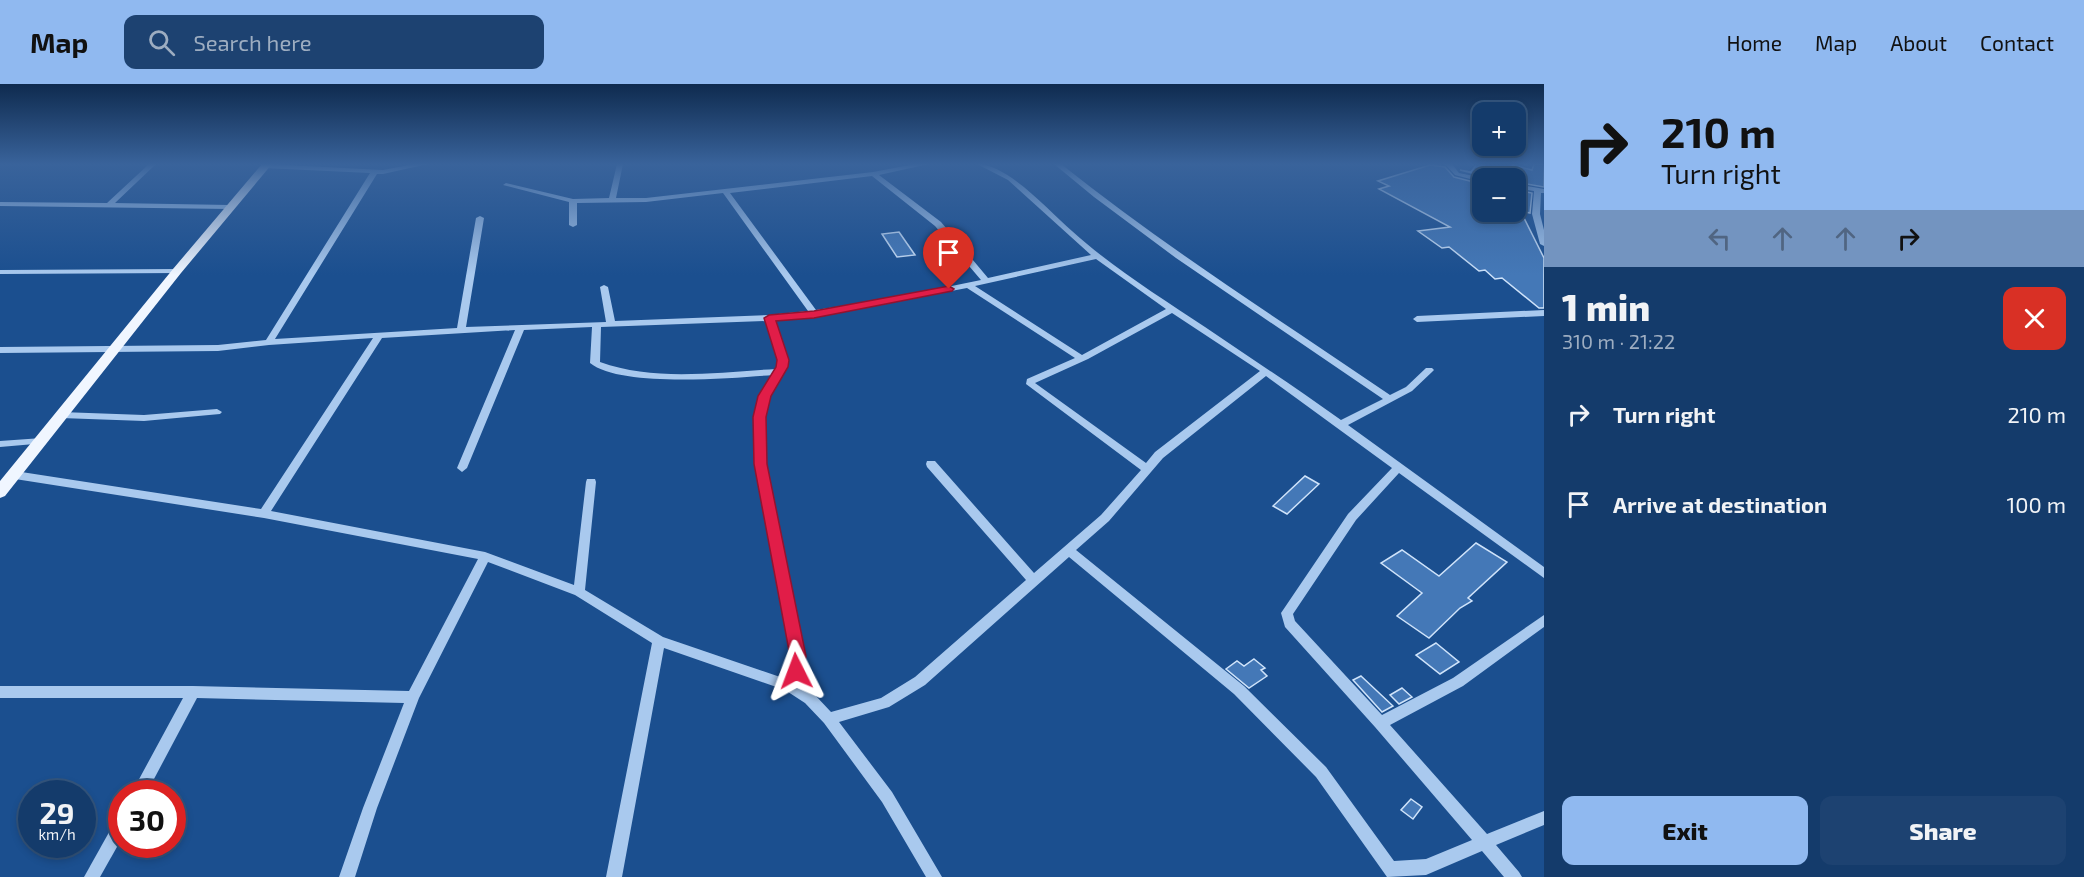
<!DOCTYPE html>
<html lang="en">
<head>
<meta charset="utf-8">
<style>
	body { margin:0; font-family:"Exo 2",sans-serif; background:#1d4271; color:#f1f3f6; height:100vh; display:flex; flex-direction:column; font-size:22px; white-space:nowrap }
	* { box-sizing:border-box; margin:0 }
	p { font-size:20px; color:#9dadc1 }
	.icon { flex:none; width:33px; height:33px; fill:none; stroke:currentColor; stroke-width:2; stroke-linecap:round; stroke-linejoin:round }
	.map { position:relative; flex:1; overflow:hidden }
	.drawer { display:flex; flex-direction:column; background:#143b6b; width:540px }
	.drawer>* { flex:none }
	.top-card { background:#90b9f0; color:#111; overflow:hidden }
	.tools { position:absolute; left:1472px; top:18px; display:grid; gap:12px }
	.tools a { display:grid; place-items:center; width:54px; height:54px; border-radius:12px; background:#143b6b; box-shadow:0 3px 9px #0003,0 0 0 2px #33557e; font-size:30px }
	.speed { position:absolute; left:18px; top:696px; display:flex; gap:12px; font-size:30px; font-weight:700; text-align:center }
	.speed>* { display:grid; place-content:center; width:78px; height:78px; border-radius:50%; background:#143b6b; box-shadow:0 3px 9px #0003,0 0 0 2px #33557e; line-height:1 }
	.speed small { font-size:15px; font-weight:400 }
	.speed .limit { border:9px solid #d22; background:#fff; color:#111 }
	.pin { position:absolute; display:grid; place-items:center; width:51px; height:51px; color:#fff; margin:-62px -26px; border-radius:50% 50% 50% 0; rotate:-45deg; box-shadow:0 0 6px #0007 }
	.pin .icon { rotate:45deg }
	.me { position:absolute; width:66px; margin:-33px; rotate:357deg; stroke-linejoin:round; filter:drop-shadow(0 0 4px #0008) }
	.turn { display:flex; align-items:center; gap:21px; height:126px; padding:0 18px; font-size:27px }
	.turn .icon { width:78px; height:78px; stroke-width:2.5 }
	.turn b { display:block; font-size:42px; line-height:51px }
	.lanes { display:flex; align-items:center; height:57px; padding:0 18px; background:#0003; justify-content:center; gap:30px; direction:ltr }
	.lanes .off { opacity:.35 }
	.round { display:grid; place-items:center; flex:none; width:63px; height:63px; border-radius:12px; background:#1d4271 }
	.headline { display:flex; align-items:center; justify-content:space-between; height:102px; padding:0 18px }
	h1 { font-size:36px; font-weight:800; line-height:45px }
	.button { display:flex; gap:12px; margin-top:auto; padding:12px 18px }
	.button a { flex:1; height:69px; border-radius:12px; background:#90b9f0; color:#111; font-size:24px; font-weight:800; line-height:69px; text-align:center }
	.button a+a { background:#1d4271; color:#f1f3f6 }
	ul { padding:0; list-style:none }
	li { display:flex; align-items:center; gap:18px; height:90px; padding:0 18px }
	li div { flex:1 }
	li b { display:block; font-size:22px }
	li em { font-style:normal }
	header { display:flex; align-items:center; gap:36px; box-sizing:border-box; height:84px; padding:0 30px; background:#90b9f0; color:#111 }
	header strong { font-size:28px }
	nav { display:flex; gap:33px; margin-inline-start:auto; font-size:21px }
	.search { width:420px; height:54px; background:#1d4271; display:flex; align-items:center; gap:15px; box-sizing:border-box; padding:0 21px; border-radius:12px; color:#9dadc1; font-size:22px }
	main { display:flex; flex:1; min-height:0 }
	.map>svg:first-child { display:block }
	.building { fill:#4478b7; stroke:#cfe3fa; stroke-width:1.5 }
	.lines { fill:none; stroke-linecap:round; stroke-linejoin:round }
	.minor { fill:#a9c9ee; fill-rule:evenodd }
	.major { fill:#f0f6ff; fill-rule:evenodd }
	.route { fill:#e11d48; stroke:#92132f; stroke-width:1.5 }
</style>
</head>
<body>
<header>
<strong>Map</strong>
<div class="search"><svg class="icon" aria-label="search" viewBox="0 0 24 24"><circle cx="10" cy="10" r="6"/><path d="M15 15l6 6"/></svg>Search here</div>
<nav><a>Home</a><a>Map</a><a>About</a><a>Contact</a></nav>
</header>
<main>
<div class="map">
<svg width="1544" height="793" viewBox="0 0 1544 793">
	<rect width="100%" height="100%" fill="#1b4f8f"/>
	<g class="building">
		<path d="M1477,80L1509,89L1512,81L1532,86L1534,80H1544V103L1515,98V94H1486L1484,92L1460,86L1471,88Z"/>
		<path d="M1430,81L1445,83L1454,93L1482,100V128H1521L1544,174V224H1539L1502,194L1495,195L1485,186L1479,187L1449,163L1442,164L1418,147L1450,143L1379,105L1389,102L1378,97Z"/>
		<path d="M1515,106L1532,109L1530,129L1515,126Z"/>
		<path d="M899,148L915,171L897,173L882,150Z"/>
		<path d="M1305,392L1319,400L1287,430L1273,422Z"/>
		<path d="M1476,459L1507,478L1468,514L1472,517L1460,524L1429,554L1397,532L1422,509L1381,479L1402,466L1439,492Z"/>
		<path d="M1436,559L1459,578L1440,590L1416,571Z"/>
		<path d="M1254,575L1265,584L1261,586L1267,592L1249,604L1226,585L1237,577L1244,582Z"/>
		<path d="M1361,592L1393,622L1382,628L1353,596Z"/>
		<path d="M1402,604L1412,613L1399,620L1390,611Z"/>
		<path d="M1411,715L1422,723L1413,735L1401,726Z"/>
	</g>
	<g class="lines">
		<g class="minor">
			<path d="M149,80H156L115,119L230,121L234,123L230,125L0,122V118L107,119Z"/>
			<path d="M266,80L383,86L414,80H428L383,90H377L275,255L457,244L476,134L480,132L484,134L466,243L606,238L600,203L604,201L608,203L615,237L769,231L808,227L723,109L646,118L577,119V141L573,143L569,141V118L503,101L506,99L573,115L609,114L617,80H623L616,114H646L873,88L915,80H929L879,91L941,138L988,194L1091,171L1008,96L977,80C1008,80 1049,127 1072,147C1113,184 1160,213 1205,243C1251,274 1296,304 1341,336L1383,315L1176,174L1094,113L1054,80H1061C1166,164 1279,235 1390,311L1406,303L1426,284H1432L1434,286L1432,288L1412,307L1348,341L1544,483V494L1399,389L1356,436L1293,530L1295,537L1382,631L1453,594L1544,531V543L1463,602L1390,641L1487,750L1544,727V741L1496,761L1519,788L1522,793H1504L1482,767L1426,791L1387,793L1316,693L1234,610L1069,473L925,601L889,623L839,638L892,708L942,793H926L882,718L824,639L805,619L785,606L664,564L622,793H606L652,559L575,511L488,478L419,614L377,724L355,793H339L363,724L404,619L197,614L146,710H131L183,614H0V602H193L409,607L478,475L264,434L15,395L10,391L15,387L261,425L373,254L269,261L218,267L0,269V263L218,261L266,256L370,89L264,84L261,82ZM872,92L935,142L981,196L893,214L816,226L730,109ZM1096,175L1166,225L1082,271L975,202ZM967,204L1075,274L1027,295L1026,300L1141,386L1101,431L1034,489L935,377H927L926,380L927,383L1026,496L915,593L881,614L831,628L815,611L797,600L802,587L804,572L765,380V333L770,312L787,283L788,276L774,236L814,233ZM1172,229L1260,287L1155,368L1146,379L1035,299L1088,275ZM766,237L778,276L776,285C718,288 655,298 600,278L601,243ZM592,243L590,279C621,304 732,294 773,291L760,312L755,333V380L792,572L790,587L786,595L663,553L585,506L596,398L595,395H587L586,398L574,501L485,468L271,427L382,254L515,246L457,384L462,388L467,384L524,246ZM1266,292L1392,384L1348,430L1281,529L1285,543L1375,643L1472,756L1426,775L1394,777L1326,683L1244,602L1076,466L1109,437L1163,374Z"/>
			<path d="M1445,80H1452L1459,89L1484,94H1482V98L1455,91Z"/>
			<path d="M1515,100L1544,105V109H1541L1540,130L1544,146V162L1540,160L1532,130L1534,107L1515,104Z"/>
			<path d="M177,185H180V189L0,190V186Z"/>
			<path d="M1544,226V232L1417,238L1413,235L1417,232Z"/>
			<path d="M217,325L222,328L220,330L144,337L61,334L56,331L61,328L144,331Z"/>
			<path d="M42,354L46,355L47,357L46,359L0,363V357Z"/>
			<path d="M122,732V754L100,793H84L117,734Z"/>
		</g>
		<path class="major" d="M262,80H272L181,189L5,412L0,414V397L173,185Z"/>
	</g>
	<linearGradient id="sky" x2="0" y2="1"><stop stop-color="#0f2b4f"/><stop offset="0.42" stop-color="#39639b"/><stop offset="1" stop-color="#39639b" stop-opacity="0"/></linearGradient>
	<rect width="1544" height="191" fill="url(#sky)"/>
	<path class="route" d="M949,202L954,205L952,207L814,234L776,237L789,276L788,283L771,312L766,333L767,380L806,572L802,592L796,594L790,592L788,587L790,572L754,380L753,333L758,312L776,283L777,276L764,234L769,231L814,227Z"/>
</svg>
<div class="tools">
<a>+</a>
<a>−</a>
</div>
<div class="speed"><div>29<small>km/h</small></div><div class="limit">30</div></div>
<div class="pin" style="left:949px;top:205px;background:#d93025"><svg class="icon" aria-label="arrive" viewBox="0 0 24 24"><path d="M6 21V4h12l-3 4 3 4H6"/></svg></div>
<svg class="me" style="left:796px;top:587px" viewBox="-20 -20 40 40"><path d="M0-17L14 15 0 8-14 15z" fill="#e11d48" stroke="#fff" stroke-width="4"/></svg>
</div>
<section class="drawer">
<div class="top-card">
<div class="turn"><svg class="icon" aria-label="right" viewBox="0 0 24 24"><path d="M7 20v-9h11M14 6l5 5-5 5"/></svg><div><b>210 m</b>Turn right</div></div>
<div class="lanes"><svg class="icon off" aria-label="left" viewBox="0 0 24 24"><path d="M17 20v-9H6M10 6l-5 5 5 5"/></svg><svg class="icon off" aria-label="ahead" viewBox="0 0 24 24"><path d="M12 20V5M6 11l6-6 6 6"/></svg><svg class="icon off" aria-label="ahead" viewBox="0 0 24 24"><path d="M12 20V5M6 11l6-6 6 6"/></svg><svg class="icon" aria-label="right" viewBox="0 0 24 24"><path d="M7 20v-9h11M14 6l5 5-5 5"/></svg></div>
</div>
<div class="headline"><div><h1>1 min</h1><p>310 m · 21:22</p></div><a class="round" style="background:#d93025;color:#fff"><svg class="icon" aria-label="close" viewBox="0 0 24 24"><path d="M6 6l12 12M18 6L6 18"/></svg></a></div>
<ul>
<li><svg class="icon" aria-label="right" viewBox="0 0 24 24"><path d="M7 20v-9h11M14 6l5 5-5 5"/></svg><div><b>Turn right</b></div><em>210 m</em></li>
<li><svg class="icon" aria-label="arrive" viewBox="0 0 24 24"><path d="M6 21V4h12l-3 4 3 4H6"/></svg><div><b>Arrive at destination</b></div><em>100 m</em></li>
</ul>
<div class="button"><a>Exit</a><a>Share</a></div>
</section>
</main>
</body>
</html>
